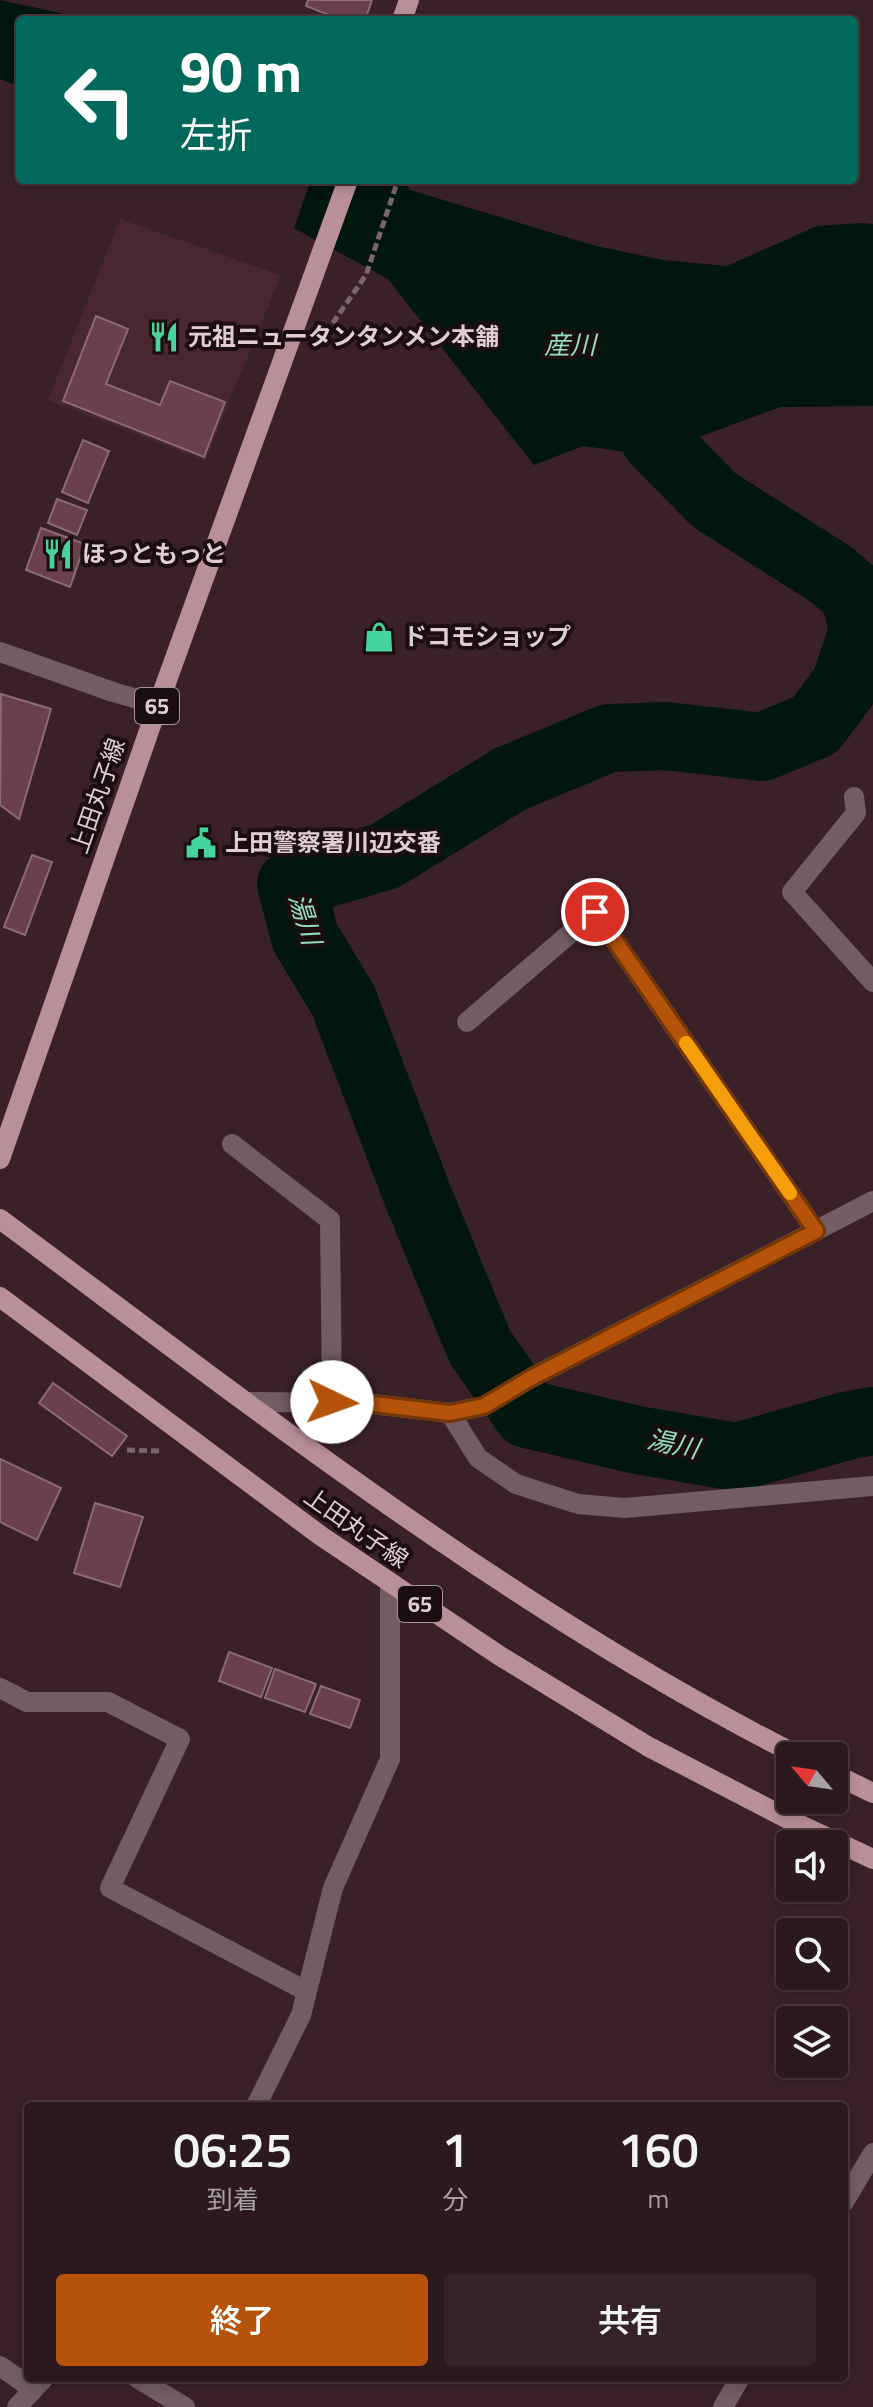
<!DOCTYPE html>
<html lang="ja">
<head>
<meta charset="utf-8">
<style>
	body { margin:0; font-family:"Titillium Web","Noto Sans JP",sans-serif; background:#342227; color:#f1f3f6; height:100vh; display:flex; flex-direction:column; font-size:30px; white-space:nowrap }
	* { box-sizing:border-box; margin:0 }
	p { font-size:26px; color:#a6a0a4 }
	.icon { flex:none; width:44px; height:44px; fill:none; stroke:currentColor; stroke-width:2; stroke-linecap:round; stroke-linejoin:round }
	.map { position:relative; flex:1; overflow:hidden }
	.drawer { position:absolute; left:24px; top:2102px; width:824px; height:280px; display:flex; flex-direction:column; background:#2c191e; border-radius:8px; box-shadow:0 4px 12px #0003,0 0 0 2px #48383c }
	.drawer>* { flex:none }
	.banner { position:absolute; left:16px; top:16px; width:842px; height:168px; border-radius:8px; box-shadow:0 4px 12px #0003,0 0 0 2px #48383c; background:#00695c; color:#fff; overflow:hidden }
	.needle { width:52px; rotate:299deg }
	.buttons { position:absolute; left:776px; top:1742px; display:grid; gap:16px }
	.buttons a { display:grid; place-items:center; width:72px; height:72px; border-radius:8px; background:#2c191e; box-shadow:0 4px 12px #0003,0 0 0 2px #48383c; font-size:40px }
	.pin { position:absolute; display:grid; place-items:center; width:68px; height:68px; color:#fff; margin:-34px; border:4px solid #fff; border-radius:50%; box-shadow:0 2px 8px #0007 }
	.me { position:absolute; width:88px; margin:-44px; rotate:93deg; stroke-linejoin:round; filter:drop-shadow(0 0 6px #0008) }
	.turn { display:flex; align-items:center; gap:28px; height:168px; padding:0 32px; font-size:36px }
	.turn .icon { width:104px; height:104px; stroke-width:2.5 }
	.turn b { display:block; font-size:56px; line-height:68px }
	.eta { display:flex; justify-content:space-evenly; align-items:center; height:136px; text-align:center }
	.eta b { font-size:48px; font-weight:600; line-height:56px }
	.button { display:flex; gap:16px; margin-top:auto; padding:16px 32px }
	.button a { flex:1; height:92px; border-radius:8px; background:#b45309; color:#fff; font-size:32px; font-weight:600; line-height:92px; text-align:center }
	.button a+a { background:#342227; color:#f1f3f6 }
	.map>svg:first-child { display:block }
	.built { fill:#482730 }
	.water { fill:#01160d }
	.lines { fill:none; stroke-linecap:round; stroke-linejoin:round }
	.river { stroke:#01160d; stroke-width:68 }
	.building { fill:#6b404c; stroke:#8a6b73; stroke-width:2 }
	.path { stroke:#7c656b; stroke-width:5; stroke-dasharray:8 4; stroke-linecap:butt }
	.minor { stroke:#715d62; stroke-width:20 }
	.major { stroke:#b98f99; stroke-width:20 }
	.route-casing { stroke:#753606; stroke-width:20 }
	.route { stroke:#b45309; stroke-width:14 }
	.slow { stroke:#f59e0b; stroke-width:14 }
	.labels { text-anchor:middle; stroke-width:8; stroke-linejoin:round; paint-order:stroke }
	.shield { fill:#1a0e11; stroke:#a49497; stroke-width:2 }
	.shield-label { font-size:22px; font-weight:bold; fill:#dfcdd1 }
	.poi-label { font-size:24px; font-weight:bold; fill:#dfcdd1; stroke:#1a0e11; text-anchor:start }
	.street-label { font-size:24px; fill:#dfcdd1; stroke:#1a0e11 }
	.water-label { font-size:26px; font-style:italic; fill:#93e0bd; stroke:#1a0e11 }
</style>
</head>
<body>
<div class="map">
<svg width="873" height="2407" viewBox="0 0 873 2407">
	<rect width="100%" height="100%" fill="#3a2128"/>
	<path class="built" d="M120,219L281,275L205,461L48,400Z"/>
	<g class="water">
		<path d="M0,0L60,13L79,20H20V87L0,79Z"/>
		<path d="M311,180H404L410,190L596,246L663,260L727,266L817,226L862,223L873,224V406L780,407L677,445L628,452L583,446L534,465L388,279L294,228Z"/>
	</g>
	<g class="lines">
		<path class="river" d="M655,440L714,500L832,575L855,595L863,631L845,685L815,725L762,747L666,736L609,738L510,779L385,856L291,884L305,937L343,1000L419,1199L480,1347L527,1414L637,1440L737,1457L846,1426L873,1421"/>
	</g>
	<g class="building">
		<path d="M308,0H372L365,20H342L306,6Z"/>
		<path d="M96,316L128,329L106,384L160,405L170,381L225,402L204,457L63,401Z"/>
		<path d="M83,440L109,451L88,503L62,492Z"/>
		<path d="M57,499L87,510L77,535L48,523Z"/>
		<path d="M41,528L85,544L70,587L26,570Z"/>
		<path d="M1,694L51,709L19,819L0,805Z"/>
		<path d="M32,855L52,862L25,935L4,927Z"/>
		<path d="M53,1383L127,1436L112,1456L39,1403Z"/>
		<path d="M0,1459L61,1488L37,1540L0,1522Z"/>
		<path d="M95,1503L143,1517L120,1587L74,1573Z"/>
		<path d="M229,1652L272,1668L261,1697L219,1681Z"/>
		<path d="M275,1669L316,1684L305,1712L265,1698Z"/>
		<path d="M321,1686L360,1700L350,1728L310,1714Z"/>
	</g>
	<g class="lines">
		<g class="path">
			<path d="M326,333L366,275L398,180"/>
			<path d="M127,1450L159,1451"/>
		</g>
		<g class="minor">
			<path d="M0,652L113,692L158,705"/>
			<path d="M854,797L856,813L792,892L873,982"/>
			<path d="M467,1022L595,912L816,1231"/>
			<path d="M232,1144L330,1220L332,1402"/>
			<path d="M246,1402L364,1403L450,1413L484,1406L531,1378L873,1201"/>
			<path d="M450,1413L478,1458L516,1484L578,1504L625,1508L873,1486"/>
			<path d="M0,1688L27,1702H108L180,1739L110,1888L306,1991"/>
			<path d="M256,2106L301,2015L333,1888L390,1759V1584"/>
			<path d="M844,2202L873,2153"/>
			<path d="M0,2366L33,2389"/>
			<path d="M137,2378L185,2407"/>
			<path d="M17,2407L44,2378"/>
			<path d="M723,2407L740,2378"/>
		</g>
		<g class="major">
			<path d="M402,20L409,0"/>
			<path d="M0,1159L158,705L348,180"/>
			<path d="M0,1219C257,1410 512,1611 799,1756"/>
			<path d="M0,1297L321,1536L500,1656L649,1747L794,1822L873,1859"/>
			<path d="M834,1774L873,1793"/>
		</g>
	</g>
	<g class="lines">
		<g class="route-casing">
			<path id="route" d="M332,1402L364,1403L450,1413L484,1406L531,1378L816,1231L595,912"/>
		</g>
		<use href="#route" class="route"/>
		<path class="slow" d="M686,1043L790,1193"/>
	</g>
	<defs>
		<g id="restaurant-bare" transform="scale(2.4)"><path d="M-5-6h1v4h1v-4h1v4h1v-4h1v5L-1.5 .5V6h-2V.5L-5-1ZM5-6V6H3V1.5H1.5Q1.5-4 5-6Z" fill="#46d49e" stroke="#1a0e11" stroke-width="2.5" paint-order="stroke"/></g>
		<g id="shop-bare" transform="scale(2.4)"><path d="M-5-2.5h2.3a2.7 3.5 0 0 1 5.4 0H5L5.5 6h-11ZM-1.5-2.5h3a1.5 2.3 0 0 0-3 0Z" fill="#46d49e" stroke="#1a0e11" stroke-width="2.5" paint-order="stroke"/></g>
		<g id="civic-bare" transform="scale(2.4)"><path d="M-.6-6.5H3V-4.5H.6V-3L4-1V1h2V6H-6V1h2V-1L-.6-3ZM-1.2 2.5V6h2.4V2.5Z" fill="#46d49e" stroke="#1a0e11" stroke-width="2.5" paint-order="stroke"/></g>
	</defs>
	<g fill-rule="evenodd">
		<use href="#restaurant-bare" x="164" y="337"/>
		<use href="#restaurant-bare" x="58" y="554"/>
		<use href="#shop-bare" x="379" y="637"/>
		<use href="#civic-bare" x="201" y="843"/>
	</g>
	<g class="labels">
		<g class="shield">
			<rect x="135" y="688" width="44" height="36" rx="6"/>
			<rect x="398" y="1586" width="44" height="36" rx="6"/>
		</g>
		<g class="shield-label">
			<text x="157" y="714">65</text>
			<text x="420" y="1612">65</text>
		</g>
		<g class="poi-label">
			<text x="188" y="345">元祖ニュータンタンメン本舗</text>
			<text x="82" y="562">ほっともっと</text>
			<text x="403" y="645">ドコモショップ</text>
			<text x="225" y="851">上田警察署川辺交番</text>
		</g>
		<g class="street-label">
			<text transform="translate(98 796) rotate(-71)" y="8">上田丸子線</text>
			<text transform="translate(356 1528) rotate(35)" y="8">上田丸子線</text>
		</g>
		<g class="water-label">
			<text x="570" y="354">産川</text>
			<text transform="translate(305 919) rotate(73)" y="9">湯川</text>
			<text transform="translate(673 1444) rotate(12)" y="9">湯川</text>
		</g>
	</g>
</svg>
<div class="buttons">
<a><svg class="needle" viewBox="-14 -14 28 28"><path d="M0-13l5 13h-10z" fill="#e53935"/><path d="M0 13l5-13h-10z" fill="#a6a0a4"/></svg></a>
<a><svg class="icon" aria-label="sound" viewBox="0 0 24 24"><path d="M4 9h4l5-4v14l-5-4H4zM17 9q2 3 0 6"/></svg></a>
<a><svg class="icon" aria-label="search" viewBox="0 0 24 24"><circle cx="10" cy="10" r="6"/><path d="M15 15l6 6"/></svg></a>
<a><svg class="icon" aria-label="layers" viewBox="0 0 24 24"><path d="M12 4l9 5-9 5-9-5zM3 14l9 5 9-5"/></svg></a>
</div>
<div class="pin" style="left:595px;top:912px;background:#d93025"><svg class="icon" aria-label="arrive" viewBox="0 0 24 24"><path d="M6 21V4h12l-3 4 3 4H6"/></svg></div>
<svg class="me" style="left:332px;top:1402px" viewBox="-20 -20 40 40"><circle r="19" fill="#fff"/><path d="M0-13L10 11 0 6-10 11z" fill="#b45309"/></svg>
<div class="banner">
<div class="turn"><svg class="icon" aria-label="left" viewBox="0 0 24 24"><path d="M17 20v-9H6M10 6l-5 5 5 5"/></svg><div><b>90 m</b>左折</div></div>
</div>
<section class="drawer">
<div class="eta">
<div><b>06:25</b><p>到着</p></div>
<div><b>1</b><p>分</p></div>
<div><b>160</b><p>m</p></div>
</div>
<div class="button"><a>終了</a><a>共有</a></div>
</section>
</div>
</body>
</html>
